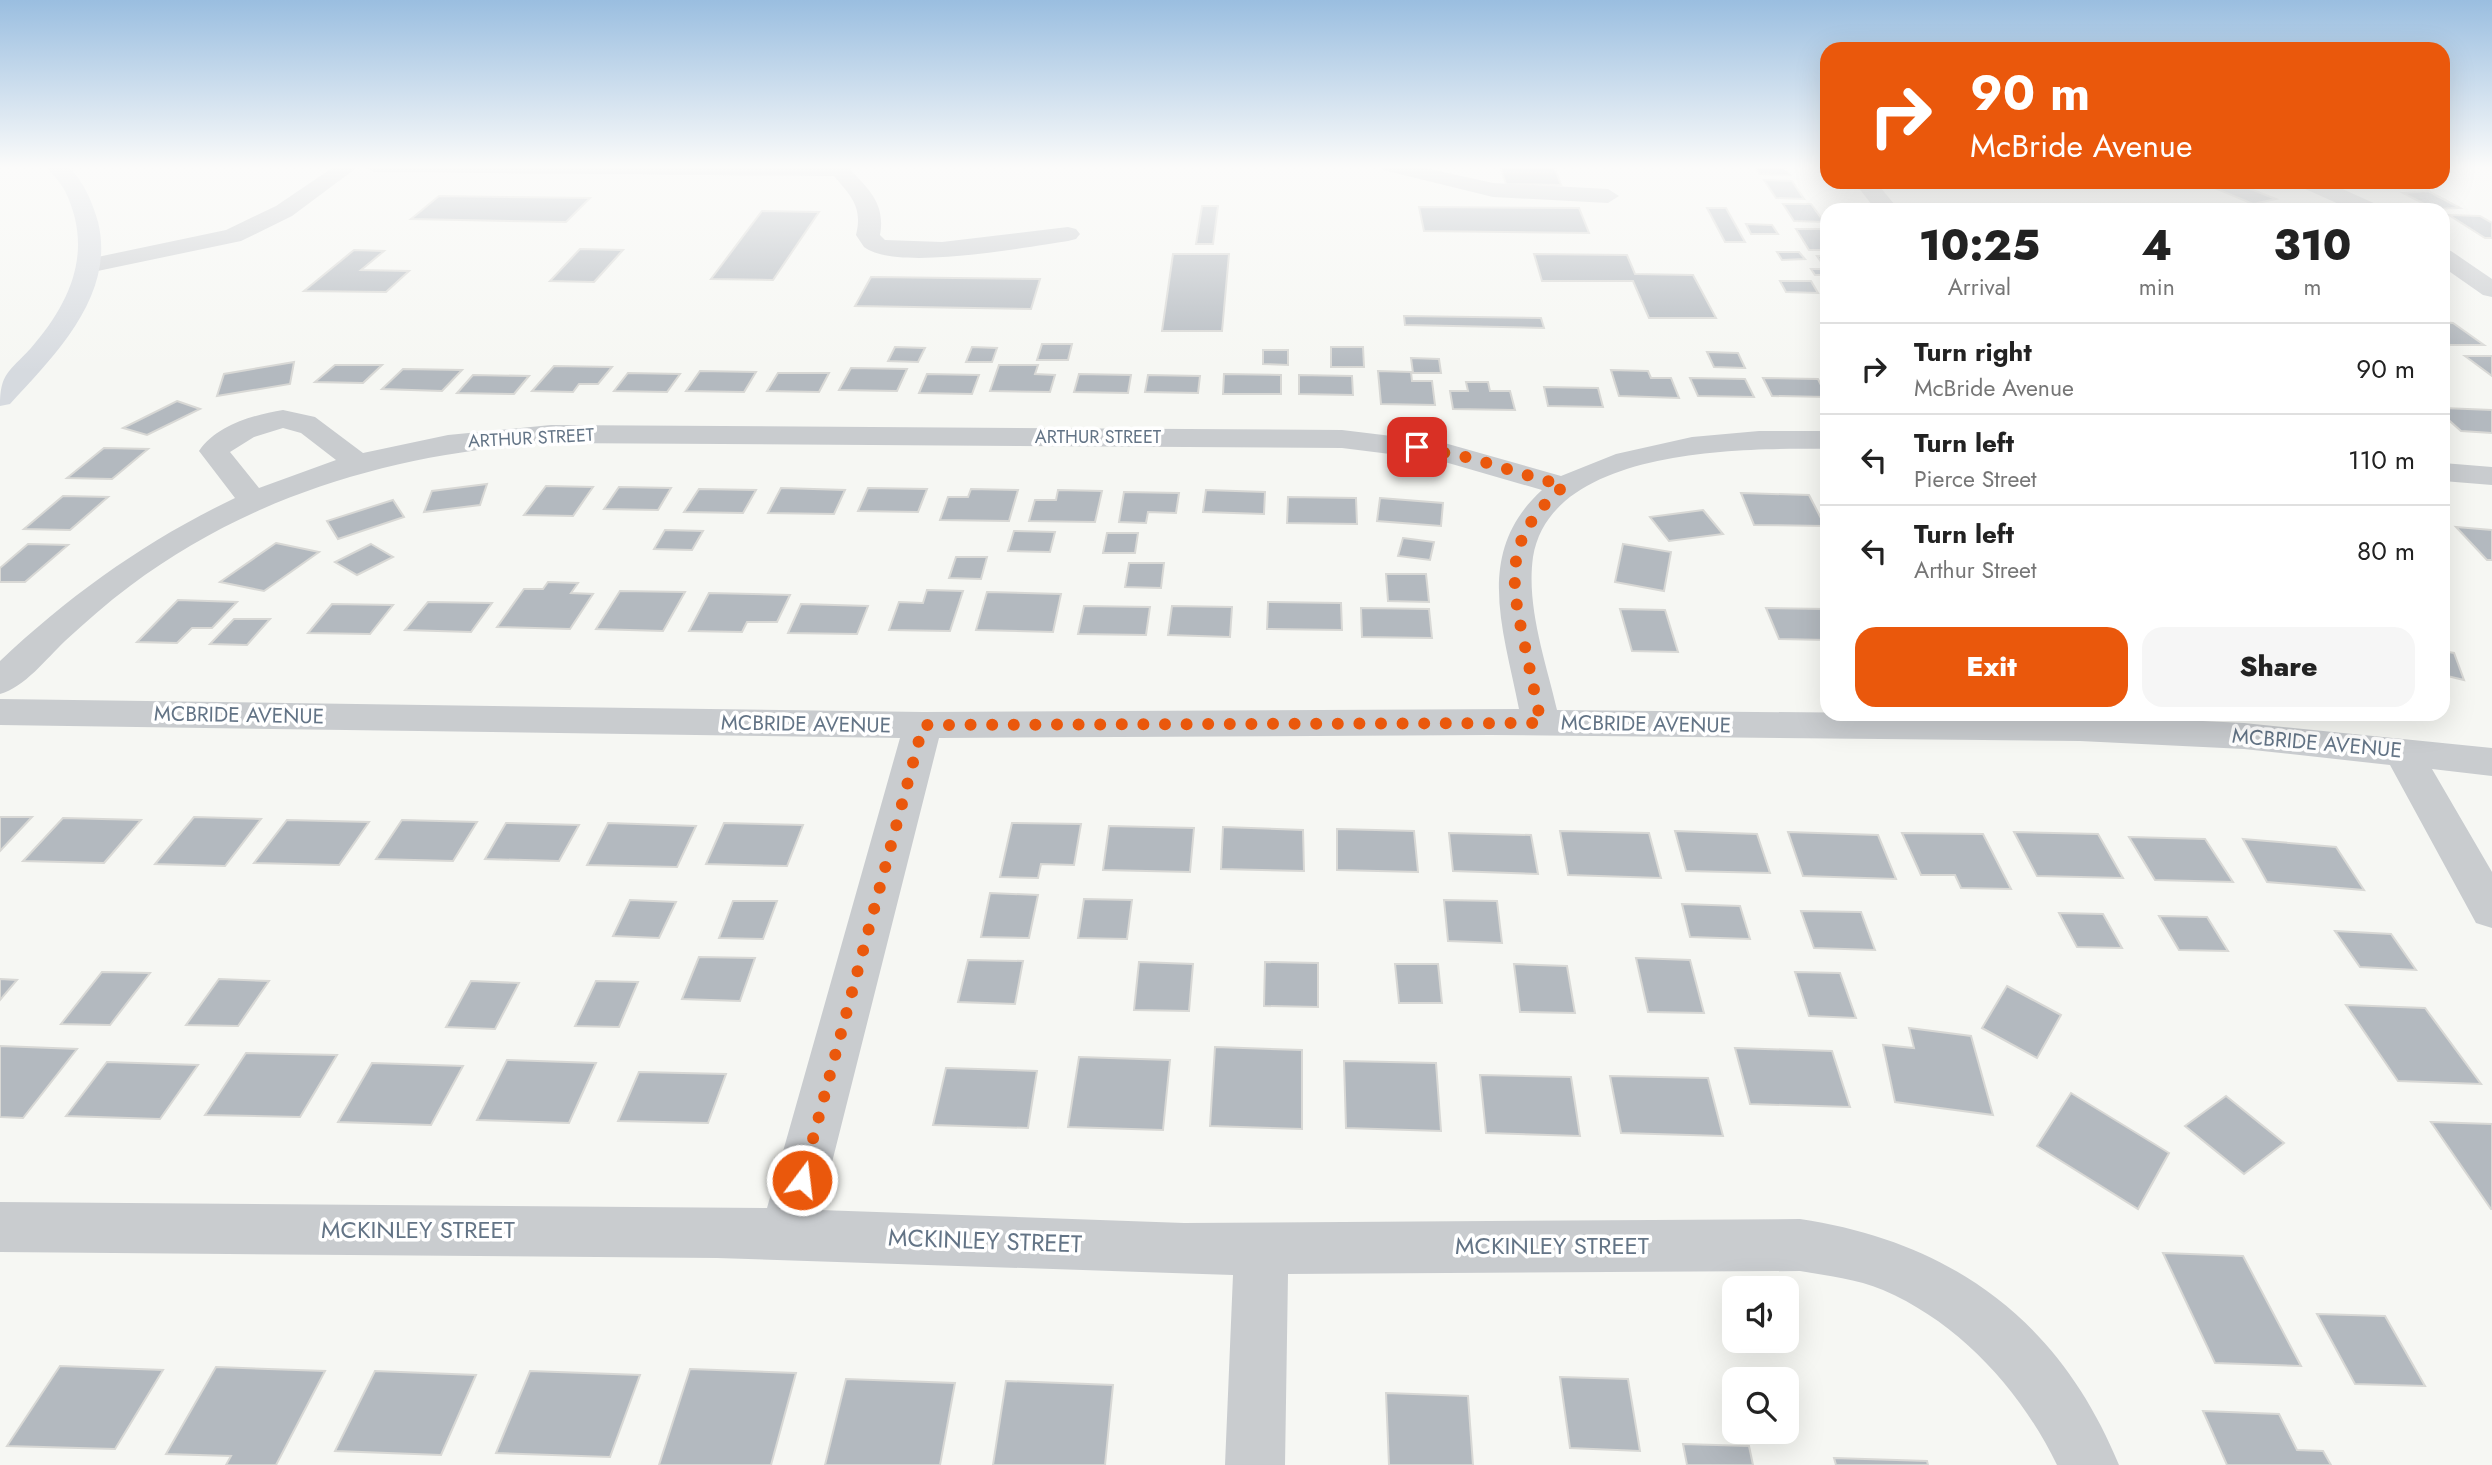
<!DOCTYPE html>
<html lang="en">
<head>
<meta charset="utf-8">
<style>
	body { margin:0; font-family:Jost,sans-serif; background:#f6f6f6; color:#222; height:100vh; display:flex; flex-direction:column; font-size:26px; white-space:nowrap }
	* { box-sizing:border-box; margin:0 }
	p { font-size:23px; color:#767676 }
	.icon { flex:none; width:38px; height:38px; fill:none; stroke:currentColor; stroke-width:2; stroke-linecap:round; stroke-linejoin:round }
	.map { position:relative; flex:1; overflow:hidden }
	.sheet { position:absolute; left:1820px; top:203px; width:630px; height:518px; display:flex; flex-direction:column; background:#fff; border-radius:21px; box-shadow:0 7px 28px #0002 }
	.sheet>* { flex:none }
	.banner { position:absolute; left:1820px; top:42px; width:630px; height:147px; border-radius:21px; box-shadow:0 7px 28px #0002; background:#ea580c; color:#fff; overflow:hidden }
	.buttons { position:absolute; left:1722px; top:1276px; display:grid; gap:14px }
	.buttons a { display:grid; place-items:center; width:77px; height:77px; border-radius:14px; background:#fff; box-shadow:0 7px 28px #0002; font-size:35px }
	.pin { position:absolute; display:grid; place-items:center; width:60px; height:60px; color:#fff; margin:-30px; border-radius:14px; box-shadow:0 4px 10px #0006 }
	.me { position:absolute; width:77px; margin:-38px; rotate:15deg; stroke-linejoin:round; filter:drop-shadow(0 0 5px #0008) }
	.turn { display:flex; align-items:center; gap:24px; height:147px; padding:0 35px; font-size:32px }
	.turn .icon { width:91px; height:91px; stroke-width:2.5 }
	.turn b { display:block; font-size:49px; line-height:60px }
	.eta { display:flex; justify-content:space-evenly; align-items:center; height:119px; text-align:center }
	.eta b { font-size:42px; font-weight:800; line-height:49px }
	.primary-button { display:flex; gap:14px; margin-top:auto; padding:14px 35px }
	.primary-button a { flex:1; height:80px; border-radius:21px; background:#ea580c; color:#fff; font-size:28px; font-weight:800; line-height:80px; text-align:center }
	.primary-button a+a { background:#f6f6f6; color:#222 }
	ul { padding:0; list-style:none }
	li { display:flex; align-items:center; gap:21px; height:91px; padding:0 35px; border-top:2px solid #e0e0e0 }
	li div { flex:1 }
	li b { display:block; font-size:26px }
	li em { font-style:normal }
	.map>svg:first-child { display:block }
	.building { fill:#b3b9bf; stroke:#d8d8d5; stroke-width:2 }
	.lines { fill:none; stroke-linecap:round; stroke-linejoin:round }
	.minor { fill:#c9cccf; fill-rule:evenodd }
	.major { fill:#d6dadf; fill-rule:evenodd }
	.route { stroke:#ea580c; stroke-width:12; stroke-dasharray:0 21.6 }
	.labels { text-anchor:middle; stroke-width:7; stroke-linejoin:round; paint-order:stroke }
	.far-street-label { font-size:18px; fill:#637486; stroke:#fff }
	.street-label { font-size:21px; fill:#637486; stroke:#fff }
	.near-street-label { font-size:24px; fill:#637486; stroke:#fff }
</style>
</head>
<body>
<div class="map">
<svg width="2492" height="1465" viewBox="0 0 2492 1465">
	<rect width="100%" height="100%" fill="#f6f7f3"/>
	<g class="building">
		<path d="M1500,166H1554L1561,185L1506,184Z"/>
		<path d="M1754,166H1783L1790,175L1760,174Z"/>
		<path d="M1764,180L1792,181L1804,199L1776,198Z"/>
		<path d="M2235,183L2276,199L2253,204L2212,187Z"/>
		<path d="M2428,191L2460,208L2434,209L2403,193Z"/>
		<path d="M439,196L590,198L566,222L411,219Z"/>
		<path d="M1783,204H1811L1824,222L1794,221Z"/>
		<path d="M1202,206H1218L1213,244H1196Z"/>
		<path d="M1419,207L1579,208L1589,233L1424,231Z"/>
		<path d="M1707,208H1726L1745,242H1725Z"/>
		<path d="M762,211L819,212L773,280L711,279Z"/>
		<path d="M2449,215L2480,216L2492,223V238H2485Z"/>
		<path d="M1746,224L1772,225L1778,234H1751Z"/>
		<path d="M1796,229H1827V250H1809Z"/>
		<path d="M580,249L623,250L594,282L550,281Z"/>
		<path d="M354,250L384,251L361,270L409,271L386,292L304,291Z"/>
		<path d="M1777,252H1799L1805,259L1782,260Z"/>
		<path d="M1173,254H1229L1222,331H1162Z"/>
		<path d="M1534,254L1627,255L1635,274L1693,275L1716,318H1649L1633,281H1542Z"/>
		<path d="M1817,256H1827V275H1815L1811,269H1826Z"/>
		<path d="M871,277L1040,279L1031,309L855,306Z"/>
		<path d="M1780,281H1811L1818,293L1786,292Z"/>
		<path d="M1404,316L1541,318L1544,328L1405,325Z"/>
		<path d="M2443,322L2453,323L2484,345H2450L2443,340Z"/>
		<path d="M1042,344H1072L1068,360H1037Z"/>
		<path d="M895,347L925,348L918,362L888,361Z"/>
		<path d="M972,347L997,348L992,362H966Z"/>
		<path d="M1331,347H1363L1364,367H1331Z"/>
		<path d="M1263,350H1288V365L1263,364Z"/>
		<path d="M1707,352L1738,353L1745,368L1714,367Z"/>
		<path d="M2465,356H2492V376Z"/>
		<path d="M1411,358L1439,359L1441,373H1413Z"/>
		<path d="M294,362L290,384L217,396L224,374Z"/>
		<path d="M335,365H382L363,383L315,382Z"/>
		<path d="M999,365H1038L1035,374L1055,375L1050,392L990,391Z"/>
		<path d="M554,366L612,367L598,384H579L573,392L532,391Z"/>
		<path d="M851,368L907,369L897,391L839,390Z"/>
		<path d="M403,369L462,370L442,391L382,389Z"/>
		<path d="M1611,370L1648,371L1651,378H1671L1679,398L1619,396Z"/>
		<path d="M700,371L756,372L744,392L686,391Z"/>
		<path d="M1378,371L1411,372L1412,381H1432L1435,405L1381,404Z"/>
		<path d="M628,373L680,374L667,392L614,391Z"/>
		<path d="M778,373H829L819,392L767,391Z"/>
		<path d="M927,374L979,375L972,394L919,393Z"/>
		<path d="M1079,374L1131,375L1128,393L1074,392Z"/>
		<path d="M1224,374L1281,375V394H1223Z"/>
		<path d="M473,375L529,376L514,394L457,393Z"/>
		<path d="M1148,375L1200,376L1198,393L1145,392Z"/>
		<path d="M1299,375L1352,376L1353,395L1299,394Z"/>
		<path d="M1690,378L1745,379L1754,397L1698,396Z"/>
		<path d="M1763,378L1818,379L1827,397L1772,396Z"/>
		<path d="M1466,382H1488L1490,391H1510L1515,410L1453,409L1450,391H1468Z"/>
		<path d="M1544,387L1598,388L1603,407L1548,406Z"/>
		<path d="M177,401L200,409L147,435L123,428Z"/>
		<path d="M2443,408L2492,410V433L2461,431L2443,415Z"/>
		<path d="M104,448L148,449L112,479L67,478Z"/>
		<path d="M487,484L480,505L424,512L432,491Z"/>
		<path d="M546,486L593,487L573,516L524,515Z"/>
		<path d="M619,487L671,488L658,510L604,509Z"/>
		<path d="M781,488L845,490L834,514L768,513Z"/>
		<path d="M868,488L927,489L918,512L858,511Z"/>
		<path d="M699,489L756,490L743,513L684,512Z"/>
		<path d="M971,489L1018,490L1009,521L940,520L948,497H968Z"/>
		<path d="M1058,490L1102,491L1095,522L1029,521L1035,500H1056Z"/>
		<path d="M1206,490L1265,492L1264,514L1203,512Z"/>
		<path d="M1124,492L1179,493L1176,513L1148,512L1146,523L1119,522Z"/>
		<path d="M1741,493L1809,495L1825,526L1754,525Z"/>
		<path d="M63,496L108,497L70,530L24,529Z"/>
		<path d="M1288,497L1356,498L1357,524L1287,523Z"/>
		<path d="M1380,498L1443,503L1441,526L1377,521Z"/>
		<path d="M393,500L404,517L338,539L327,521Z"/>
		<path d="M1703,510L1723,534L1669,541L1650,517Z"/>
		<path d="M2456,527L2492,530V560H2487Z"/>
		<path d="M665,530L703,531L692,550L654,549Z"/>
		<path d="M1014,531L1055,532L1050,552L1008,551Z"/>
		<path d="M1107,533H1138L1135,553H1103Z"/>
		<path d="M1403,538L1434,542L1430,560L1398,556Z"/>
		<path d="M276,543L319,552L264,591L220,582Z"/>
		<path d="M28,544L68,545L25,582H0V568Z"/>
		<path d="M371,544L393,557L357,575L335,562Z"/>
		<path d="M1623,544L1671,552L1664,591L1615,582Z"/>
		<path d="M956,557H987L981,579L949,578Z"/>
		<path d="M1129,563H1164L1161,588L1125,587Z"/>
		<path d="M1386,574H1426L1429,602L1388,601Z"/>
		<path d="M548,582L578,583L571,593L593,594L570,629L497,627L524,589H543Z"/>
		<path d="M927,590L963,591L950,631L889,630L899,602L923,603Z"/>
		<path d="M620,591L685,592L663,631L596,629Z"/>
		<path d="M987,592L1061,594L1053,632L976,630Z"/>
		<path d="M709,593L790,595L777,622H747L742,632L689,631Z"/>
		<path d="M178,600L237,602L212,628H192L177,643L137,642Z"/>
		<path d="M428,602L492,603L471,632L405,630Z"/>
		<path d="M1268,602L1341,603L1342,630L1267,629Z"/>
		<path d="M332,604L393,605L370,634L308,633Z"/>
		<path d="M801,604L868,606L857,634L788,633Z"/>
		<path d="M1084,606L1150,607L1146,635L1078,634Z"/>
		<path d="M1172,606L1232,607L1230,637L1168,635Z"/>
		<path d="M1361,608L1429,609L1432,638L1362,637Z"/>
		<path d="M1766,608L1827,609V640L1779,639Z"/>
		<path d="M1620,609L1665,610L1678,652L1632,651Z"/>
		<path d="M234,619H270L247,645L210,644Z"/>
		<path d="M2443,651L2454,653L2464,680L2443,675Z"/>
		<path d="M0,817H32L0,851Z"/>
		<path d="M194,817L261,819L225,866L155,864Z"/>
		<path d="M63,818L141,820L104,863L23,861Z"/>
		<path d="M287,820L369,822L339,865L254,863Z"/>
		<path d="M402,820L477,822L453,861L376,859Z"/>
		<path d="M506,823L579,825L559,861L485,859Z"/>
		<path d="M608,823L696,826L677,867L587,865Z"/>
		<path d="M724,823L803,825L787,866L706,864Z"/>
		<path d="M1012,823L1081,824L1074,865L1041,864L1038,878L1000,877Z"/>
		<path d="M1109,826L1194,828L1190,872L1103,870Z"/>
		<path d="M1223,827L1303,830L1304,871L1221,869Z"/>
		<path d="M1337,829L1414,831L1418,872L1337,870Z"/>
		<path d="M1560,831L1649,833L1661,878L1568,875Z"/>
		<path d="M1675,831L1757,834L1770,873L1686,871Z"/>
		<path d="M1788,832L1878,835L1896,879L1803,876Z"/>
		<path d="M2014,832L2098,834L2123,878L2037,876Z"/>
		<path d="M1449,833L1531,835L1538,874L1453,871Z"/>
		<path d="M1902,833L1983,834L2011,889L1961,888L1955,875H1921Z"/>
		<path d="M2129,837L2205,839L2233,882L2155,880Z"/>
		<path d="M2243,839L2336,847L2364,890L2267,882Z"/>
		<path d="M990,893L1038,895L1029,938L981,937Z"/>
		<path d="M1084,899L1132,900L1127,939L1078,938Z"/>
		<path d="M630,900L676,902L659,938L613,936Z"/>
		<path d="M1444,900L1497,901L1502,943L1448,941Z"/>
		<path d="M733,901H777L763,939L719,938Z"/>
		<path d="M1682,904L1740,906L1750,939L1690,937Z"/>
		<path d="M1801,911L1861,912L1875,950L1814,948Z"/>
		<path d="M2059,913L2103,914L2122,948L2077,947Z"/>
		<path d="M2159,916L2207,917L2228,951L2179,950Z"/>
		<path d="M2335,931L2391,934L2416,970L2360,967Z"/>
		<path d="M699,957L755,958L740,1001L682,999Z"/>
		<path d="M1636,958L1690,960L1704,1013L1648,1012Z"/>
		<path d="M968,960L1023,961L1015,1004L958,1002Z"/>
		<path d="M1139,962L1193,964L1189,1011L1134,1010Z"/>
		<path d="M1265,962L1318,963V1007L1264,1006Z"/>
		<path d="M1395,964H1438L1442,1003H1399Z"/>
		<path d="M1514,964L1567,966L1575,1013L1520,1012Z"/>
		<path d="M102,972L150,973L110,1025L61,1024Z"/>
		<path d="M1795,972L1840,973L1856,1018L1809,1016Z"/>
		<path d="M0,979L17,980L0,1000Z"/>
		<path d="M219,979L269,981L238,1026L186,1025Z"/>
		<path d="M471,981L519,983L495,1029L446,1027Z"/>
		<path d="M596,981L638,982L619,1027L575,1026Z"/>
		<path d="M2007,986L2061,1015L2037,1058L1982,1028Z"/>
		<path d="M2346,1005L2425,1008L2481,1084L2398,1081Z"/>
		<path d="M1909,1028L1971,1036L1993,1115L1895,1102L1883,1045L1914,1048Z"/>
		<path d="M0,1046L77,1049L23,1118L0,1117Z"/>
		<path d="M1215,1047L1302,1050V1129L1210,1126Z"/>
		<path d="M1735,1048L1832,1051L1850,1107L1750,1104Z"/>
		<path d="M246,1053L337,1055L300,1117L205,1115Z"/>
		<path d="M1079,1057L1170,1060L1163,1130L1068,1127Z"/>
		<path d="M507,1060L596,1063L569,1123L477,1120Z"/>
		<path d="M1344,1061L1436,1063L1441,1131L1346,1128Z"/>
		<path d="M107,1062L198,1065L160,1119L66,1116Z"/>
		<path d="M372,1063L463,1066L431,1125L338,1122Z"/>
		<path d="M946,1068L1037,1071L1028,1128L933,1125Z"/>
		<path d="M639,1072L726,1074L708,1123L618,1121Z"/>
		<path d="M1480,1075L1571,1077L1580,1136L1486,1133Z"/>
		<path d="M1610,1076L1708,1078L1723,1136L1621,1133Z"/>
		<path d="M2071,1093L2169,1153L2138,1209L2037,1146Z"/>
		<path d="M2226,1096L2284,1143L2244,1174L2185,1126Z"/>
		<path d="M2431,1122L2492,1124V1209H2491Z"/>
		<path d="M2163,1253L2243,1256L2301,1366L2215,1363Z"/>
		<path d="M2317,1314L2385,1316L2425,1386L2355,1384Z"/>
		<path d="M60,1366L163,1370L115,1449L7,1446Z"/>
		<path d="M216,1367L325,1371L276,1465H226L231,1456L166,1454Z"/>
		<path d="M690,1369L796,1373L771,1465H659Z"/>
		<path d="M375,1371L476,1375L441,1455L335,1451Z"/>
		<path d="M530,1371L640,1375L610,1457L496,1453Z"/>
		<path d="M1560,1377L1628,1379L1640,1451L1570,1448Z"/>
		<path d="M846,1379L955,1383L940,1465H825Z"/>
		<path d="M1006,1381L1113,1385L1105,1465H993Z"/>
		<path d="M1386,1393L1468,1396L1473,1465H1389Z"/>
		<path d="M2203,1411L2279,1414L2297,1450L2323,1451L2331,1465H2227Z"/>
		<path d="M1683,1444L1749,1446L1753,1465H1687Z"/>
		<path d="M1834,1458L1927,1461L1928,1465H1836Z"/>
	</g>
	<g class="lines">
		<g class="minor">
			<path d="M335,166H359L292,216L241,241L88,273L79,271L76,266L79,261L88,259L226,230L276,206Z"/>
			<path d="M363,166H847C867,188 886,202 880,235L885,240L942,242L1068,227L1076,229L1080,234L1076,239L1068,241C1026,247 896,272 864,247L856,235C863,207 851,196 834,176L374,172Z"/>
			<path d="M1379,166H1416L1493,183L1608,189L1619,196L1608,203L1493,197L1383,170Z"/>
			<path d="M1854,182H1876L1899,210H1876Z"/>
			<path d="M2298,182H2327L2378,205L2381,210H2352L2301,187Z"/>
			<path d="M2443,249L2451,251L2492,279V297L2483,295L2443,267Z"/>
			<path d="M283,410L315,417L363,453L448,435L551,425L1342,430L1441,442L1561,476L1616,454L1692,437L1759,431H1827V449C1744,448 1551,447 1533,557C1526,607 1546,662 1557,710L2080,715L2244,723L2492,748V776L2432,769L2492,872V928L2476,923L2390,765L2244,749L2080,741L1490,735L939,738L820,1210L1184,1223L1800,1219C1953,1242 2060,1321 2119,1465H2057C2021,1391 1960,1323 1883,1290C1857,1279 1828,1276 1800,1271L1288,1274L1285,1465H1225L1233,1275L717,1258L0,1252V1202L767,1208L900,738L0,725V699L923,712L1519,709C1504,630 1473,553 1542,490L1438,460L1342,448L551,443C400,452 252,494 130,586C107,603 86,622 65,641C46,659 25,687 0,694V661C71,594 147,540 235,498L199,451C217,425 253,415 283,410ZM283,428L301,433L336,460L259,488L230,452L254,437Z"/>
			<path d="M2443,463L2492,467V485L2443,481Z"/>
		</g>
		<path class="major" d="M46,166H68C84,182 92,201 98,222C116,295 55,355 10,404L0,406C0,373 9,372 31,348C71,302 94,250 65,191C60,181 51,174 46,166Z"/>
	</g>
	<linearGradient id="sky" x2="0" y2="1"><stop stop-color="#9abee0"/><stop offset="0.45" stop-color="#fbfbfa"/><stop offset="1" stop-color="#fbfbfa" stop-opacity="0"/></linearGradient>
	<rect width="2492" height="371" fill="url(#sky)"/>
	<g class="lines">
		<path class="route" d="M802,1180L923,725L1541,723C1535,694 1529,666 1523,637C1508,571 1509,533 1564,486L1470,458L1417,447"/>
	</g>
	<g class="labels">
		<g class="far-street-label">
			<text x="1098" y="443">ARTHUR STREET</text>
			<text transform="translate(531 438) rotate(-3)" y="6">ARTHUR STREET</text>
		</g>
		<g class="street-label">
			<text transform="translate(239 715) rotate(1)" y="7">MCBRIDE AVENUE</text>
			<text transform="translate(806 724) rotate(1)" y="7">MCBRIDE AVENUE</text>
			<text transform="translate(1646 724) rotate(1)" y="7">MCBRIDE AVENUE</text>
			<text transform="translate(2317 743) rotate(5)" y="7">MCBRIDE AVENUE</text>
		</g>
		<g class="near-street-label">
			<text x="418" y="1238">MCKINLEY STREET</text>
			<text transform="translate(985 1241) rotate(2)" y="8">MCKINLEY STREET</text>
			<text x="1552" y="1254">MCKINLEY STREET</text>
		</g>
	</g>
</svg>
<div class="buttons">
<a><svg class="icon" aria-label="sound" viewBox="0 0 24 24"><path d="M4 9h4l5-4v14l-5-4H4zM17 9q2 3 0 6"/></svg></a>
<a><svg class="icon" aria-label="search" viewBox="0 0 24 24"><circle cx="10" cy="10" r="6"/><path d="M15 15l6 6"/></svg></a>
</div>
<div class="pin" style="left:1417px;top:447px;background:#d93025"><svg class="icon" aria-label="arrive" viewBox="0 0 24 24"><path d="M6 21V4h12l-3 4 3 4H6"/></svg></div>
<svg class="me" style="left:802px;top:1180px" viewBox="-20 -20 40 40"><circle r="17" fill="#ea580c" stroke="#fff" stroke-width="3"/><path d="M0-11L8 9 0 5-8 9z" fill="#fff"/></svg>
<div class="banner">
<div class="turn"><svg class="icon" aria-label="right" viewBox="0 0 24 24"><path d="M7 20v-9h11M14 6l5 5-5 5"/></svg><div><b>90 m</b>McBride Avenue</div></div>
</div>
<section class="sheet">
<div class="eta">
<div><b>10:25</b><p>Arrival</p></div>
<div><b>4</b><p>min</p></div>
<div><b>310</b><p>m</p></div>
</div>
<ul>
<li><svg class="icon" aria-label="right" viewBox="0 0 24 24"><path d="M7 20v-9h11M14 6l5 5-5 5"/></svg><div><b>Turn right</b><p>McBride Avenue</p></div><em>90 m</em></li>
<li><svg class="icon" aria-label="left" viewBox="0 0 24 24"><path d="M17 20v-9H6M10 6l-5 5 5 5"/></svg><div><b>Turn left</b><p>Pierce Street</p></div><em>110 m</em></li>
<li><svg class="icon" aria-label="left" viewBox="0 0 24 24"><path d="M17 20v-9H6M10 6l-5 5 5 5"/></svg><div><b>Turn left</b><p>Arthur Street</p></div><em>80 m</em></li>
</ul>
<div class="primary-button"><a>Exit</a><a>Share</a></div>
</section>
</div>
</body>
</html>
